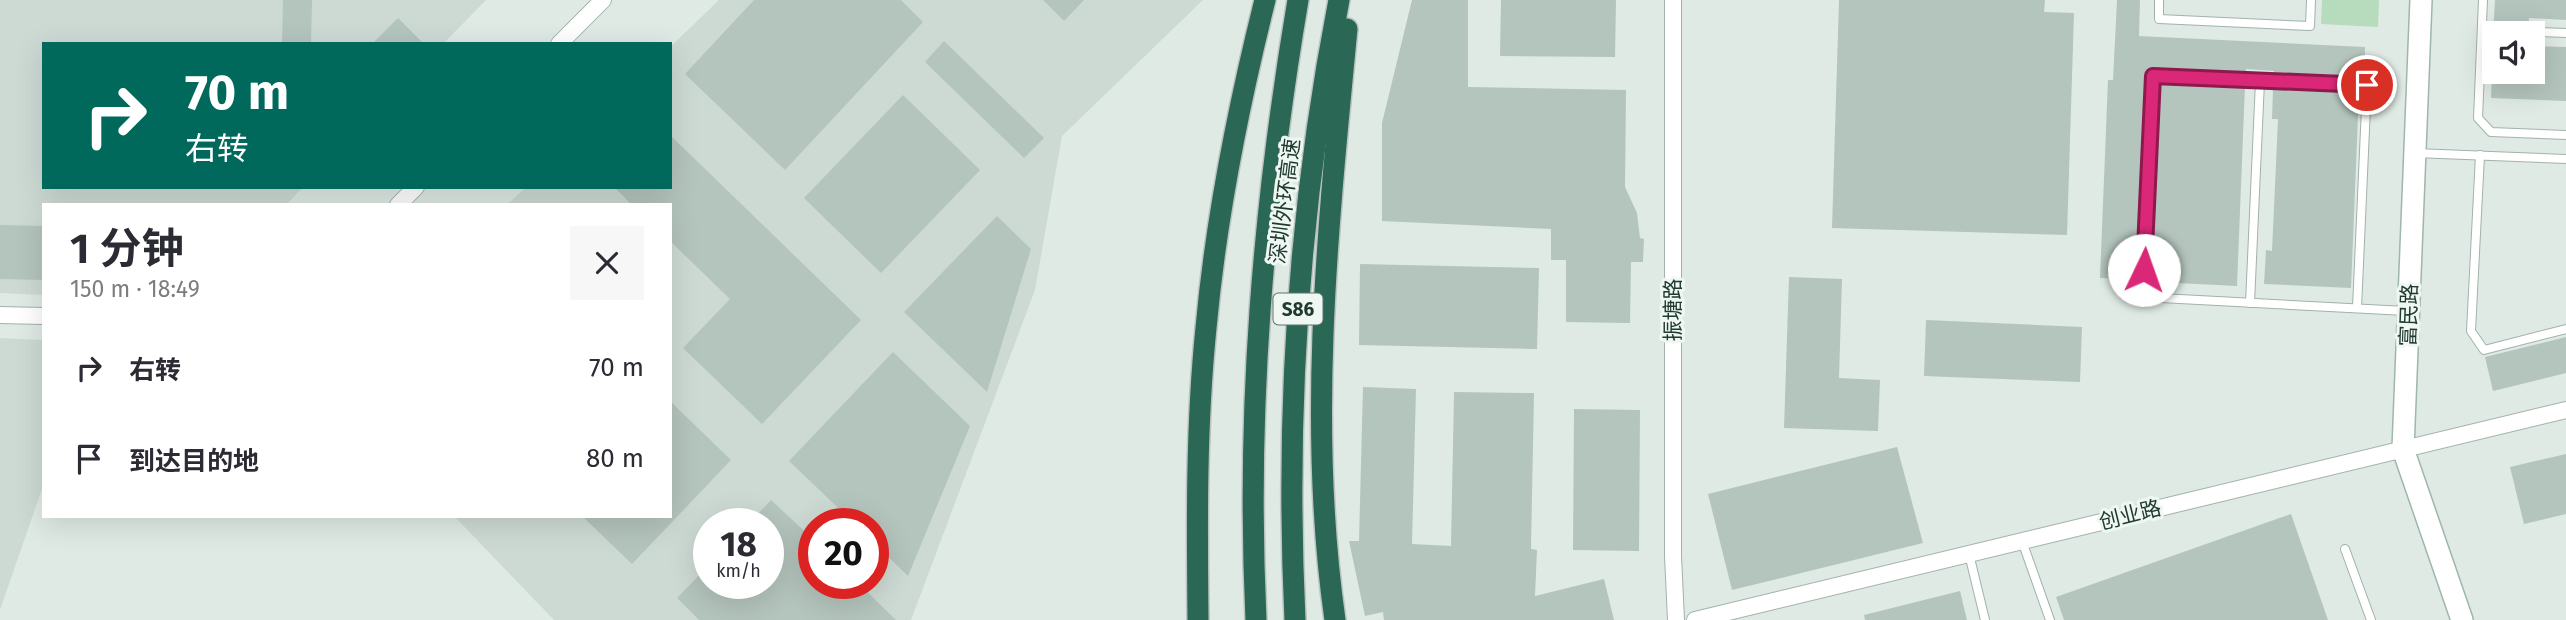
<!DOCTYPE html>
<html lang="zh">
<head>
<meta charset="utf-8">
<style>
	body { margin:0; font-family:"Fira Sans","Noto Sans SC",sans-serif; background:#f7f7f7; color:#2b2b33; height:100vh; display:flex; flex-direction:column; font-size:26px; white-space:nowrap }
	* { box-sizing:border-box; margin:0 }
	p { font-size:23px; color:#7c7c81 }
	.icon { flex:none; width:38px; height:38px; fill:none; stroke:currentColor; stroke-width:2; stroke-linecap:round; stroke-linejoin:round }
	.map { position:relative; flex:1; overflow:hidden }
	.details { position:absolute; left:42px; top:203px; width:630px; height:315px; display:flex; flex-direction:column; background:#fff; border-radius:0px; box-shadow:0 7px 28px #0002 }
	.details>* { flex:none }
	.guide { position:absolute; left:42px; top:42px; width:630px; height:147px; border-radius:0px; box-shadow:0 7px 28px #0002; background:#00695c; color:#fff; overflow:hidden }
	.tools { position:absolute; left:2482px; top:21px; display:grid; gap:14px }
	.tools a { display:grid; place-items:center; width:63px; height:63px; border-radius:0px; background:#fff; box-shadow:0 7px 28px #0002; font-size:35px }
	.speed { position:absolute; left:693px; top:508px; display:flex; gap:14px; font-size:35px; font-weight:700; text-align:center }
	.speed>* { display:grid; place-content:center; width:91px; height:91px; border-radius:50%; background:#fff; box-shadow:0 7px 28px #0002; line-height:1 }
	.speed small { font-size:18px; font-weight:400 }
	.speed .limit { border:10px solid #d22; background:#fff; color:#111 }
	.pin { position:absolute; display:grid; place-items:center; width:60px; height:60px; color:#fff; margin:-30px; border:4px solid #fff; border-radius:50%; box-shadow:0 2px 7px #0007 }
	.me { position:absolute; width:77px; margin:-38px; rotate:3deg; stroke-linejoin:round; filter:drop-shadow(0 0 5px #0008) }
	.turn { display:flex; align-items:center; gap:24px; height:147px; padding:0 28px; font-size:32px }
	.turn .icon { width:91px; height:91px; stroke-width:2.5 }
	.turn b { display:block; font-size:49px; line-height:60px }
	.round { display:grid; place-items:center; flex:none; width:74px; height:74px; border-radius:0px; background:#f7f7f7 }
	.headline { display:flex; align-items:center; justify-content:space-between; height:119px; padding:0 28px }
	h1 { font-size:42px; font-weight:700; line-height:52px }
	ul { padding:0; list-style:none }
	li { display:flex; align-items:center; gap:21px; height:91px; padding:0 28px }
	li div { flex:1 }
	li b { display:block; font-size:26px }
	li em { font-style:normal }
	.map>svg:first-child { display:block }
	.built { fill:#cddad3; fill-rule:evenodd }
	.green { fill:#b7dcbd }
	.building { fill:#b4c5bd }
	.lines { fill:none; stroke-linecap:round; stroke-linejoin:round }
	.lane-casing { stroke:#a2b2ab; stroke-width:10 }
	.street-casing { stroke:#a2b2ab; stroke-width:18 }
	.secondary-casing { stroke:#9eb6ab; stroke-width:24 }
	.highway-casing { stroke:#bcc4c1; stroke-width:24 }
	.lane { stroke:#fff; stroke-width:8 }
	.street { stroke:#fff; stroke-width:16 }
	.secondary { stroke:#fff; stroke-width:21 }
	.highway { stroke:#2b6755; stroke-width:21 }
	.route-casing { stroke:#8e194d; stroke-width:18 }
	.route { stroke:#db2777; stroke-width:12 }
	.labels { text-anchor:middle; stroke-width:6; stroke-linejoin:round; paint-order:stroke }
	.shield { fill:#eff7f2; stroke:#5e736b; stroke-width:2 }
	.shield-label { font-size:19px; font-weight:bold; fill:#203a31 }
	.street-label { font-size:21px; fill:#203a31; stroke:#eff7f2 }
</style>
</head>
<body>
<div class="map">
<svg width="2566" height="620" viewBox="0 0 2566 620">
	<rect width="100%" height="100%" fill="#dfeae4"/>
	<g class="built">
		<path d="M0,0H486L443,44H44V187H303L286,205H44V295L0,293Z"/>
		<path d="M719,0H1203L1062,136L1035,290L911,620H554L454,516H670V205H507L526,187H670V47ZM709,523H768V583H709ZM814,523H873V583H814Z"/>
		<path d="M0,338L44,340V483L0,610Z"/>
	</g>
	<path class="green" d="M2322,0H2379L2378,27L2321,24Z"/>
	<g class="building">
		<path d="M283,0H312L311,44H282Z"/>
		<path d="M754,0H901L923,22L785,170L685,74Z"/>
		<path d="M1043,0H1084L1064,21Z"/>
		<path d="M1412,0H1468V87L1626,90L1625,187L1637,213L1640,238L1644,239L1643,262H1631L1630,323L1566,322V260H1551V229L1382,221V123Z"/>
		<path d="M1501,0H1616L1615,57L1500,56Z"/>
		<path d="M1839,0H2045L2044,12L2074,13L2067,235L1832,228Z"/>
		<path d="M2117,0H2140L2139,36L2365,47L2364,75L2360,74V78L2274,75V71L2246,69V73L2153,69L2148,72L2136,279L2100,278L2108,80H2113Z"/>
		<path d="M2495,0H2566V20L2529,18L2528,33H2493Z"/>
		<path d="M398,18L424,44H372Z"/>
		<path d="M944,41L1044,138L1024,158L925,62Z"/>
		<path d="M2532,46L2566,47V101L2491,98L2492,72H2532Z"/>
		<path d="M2159,83L2245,86L2237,286L2157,282V280H2149Z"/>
		<path d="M2273,88L2359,91L2351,288L2264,284L2266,250L2272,251L2278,119H2272Z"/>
		<path d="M903,95L980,170L881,273L804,198Z"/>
		<path d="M670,135L861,320L762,424L683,348L730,299L670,241V205H632L614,187H670Z"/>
		<path d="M997,216L1031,249L987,392L904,312Z"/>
		<path d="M0,225L44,226V280L0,279Z"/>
		<path d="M1360,264L1539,268L1537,349L1359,345Z"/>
		<path d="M1789,277L1842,279L1839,378L1880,380L1878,431L1784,428Z"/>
		<path d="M1926,320L2082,327L2080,382L1924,376Z"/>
		<path d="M2566,337V373L2493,391L2485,357Z"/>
		<path d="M893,352L970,426L908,576L873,542V523H854L789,461Z"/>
		<path d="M1363,387L1416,389L1412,544L1451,546L1454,392L1534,393L1531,549L1537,550L1535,596L1604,579L1614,620H1384L1383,612L1365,616L1349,541H1359Z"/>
		<path d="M670,401L731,460L632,564L582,516H670Z"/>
		<path d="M1574,409L1640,410L1639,551L1573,550Z"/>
		<path d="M1897,447L1923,543L1732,590L1708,494Z"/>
		<path d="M2566,454V514L2524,524L2510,467Z"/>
		<path d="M771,500L814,540V583H858L896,620H699L677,598L709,565V583H768V523H749Z"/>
		<path d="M2291,514L2328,620H2064L2056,597Z"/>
		<path d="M1960,591L1967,620H1865L1864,615Z"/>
	</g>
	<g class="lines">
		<g class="lane-casing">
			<g id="lane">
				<path d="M2159,0V19L2310,26L2311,0"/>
				<path d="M2483,0L2478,118L2491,132L2566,135"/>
				<path d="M2539,32L2566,33"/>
				<path d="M2415,153L2566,159"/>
				<path d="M2480,155L2471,331L2484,350L2566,329"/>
				<path d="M2250,303L2260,81"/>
				<path d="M2357,308L2367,85L2153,76L2142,297L2406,311"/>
				<path d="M2022,541L2050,620"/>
				<path d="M2345,549L2371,620"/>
				<path d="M1969,554L1985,620"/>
			</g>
		</g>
		<g class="street-casing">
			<g id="street">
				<path d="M1673,0V556L1676,620"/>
				<path d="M559,44L603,0"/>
				<path d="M398,205L416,187"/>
				<path d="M0,315L44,316"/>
				<path d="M1695,620L2566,410"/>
			</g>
		</g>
		<g class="secondary-casing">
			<path id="secondary" d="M2421,0L2403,449L2462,620"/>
		</g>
		<g class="highway-casing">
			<g id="highway">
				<path d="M1198,620C1197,523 1196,426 1206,328C1216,217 1238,108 1265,0"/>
				<path d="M1256,620C1246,410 1263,207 1298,0"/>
				<path d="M1295,620C1285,413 1299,204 1339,0"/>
				<path d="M1335,620C1307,424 1328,225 1347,29"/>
			</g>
		</g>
		<use href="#lane" class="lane"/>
		<use href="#street" class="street"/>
		<use href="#secondary" class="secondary"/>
		<use href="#highway" class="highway"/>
	</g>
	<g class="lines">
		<g class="route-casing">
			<path id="route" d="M2144,270L2153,76L2367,85"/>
		</g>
		<use href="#route" class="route"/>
	</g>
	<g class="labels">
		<rect class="shield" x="1273.5" y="293.5" width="49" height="31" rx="5"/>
		<g class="shield-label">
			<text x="1298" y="316">S86</text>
		</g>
		<g class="street-label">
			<text transform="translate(1285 201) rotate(-83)" y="7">深圳外环高速</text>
			<text transform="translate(1673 310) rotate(-90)" y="7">振塘路</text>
			<text transform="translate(2409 315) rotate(-88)" y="7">富民路</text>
			<text transform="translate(2130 515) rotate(-14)" y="7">创业路</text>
		</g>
	</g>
</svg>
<div class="tools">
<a><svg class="icon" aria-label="sound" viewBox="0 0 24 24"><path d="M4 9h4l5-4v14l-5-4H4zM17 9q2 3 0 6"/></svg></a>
</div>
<div class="speed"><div>18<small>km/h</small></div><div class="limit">20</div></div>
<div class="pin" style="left:2367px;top:85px;background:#d93025"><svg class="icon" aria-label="arrive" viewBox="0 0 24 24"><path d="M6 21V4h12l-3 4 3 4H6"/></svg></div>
<svg class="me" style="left:2144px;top:270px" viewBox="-20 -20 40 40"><circle r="19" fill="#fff"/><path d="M0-13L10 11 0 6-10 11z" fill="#db2777"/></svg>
<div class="guide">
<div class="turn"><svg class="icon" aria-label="right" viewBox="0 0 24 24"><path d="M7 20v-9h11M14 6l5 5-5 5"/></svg><div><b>70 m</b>右转</div></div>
</div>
<section class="details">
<div class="headline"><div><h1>1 分钟</h1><p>150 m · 18:49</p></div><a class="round"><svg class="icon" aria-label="close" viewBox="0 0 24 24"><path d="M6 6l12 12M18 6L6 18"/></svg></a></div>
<ul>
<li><svg class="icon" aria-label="right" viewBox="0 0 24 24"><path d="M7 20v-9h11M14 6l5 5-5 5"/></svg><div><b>右转</b></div><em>70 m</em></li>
<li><svg class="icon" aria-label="arrive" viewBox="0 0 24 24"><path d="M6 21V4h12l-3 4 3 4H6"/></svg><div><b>到达目的地</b></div><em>80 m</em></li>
</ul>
</section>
</div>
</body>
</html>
